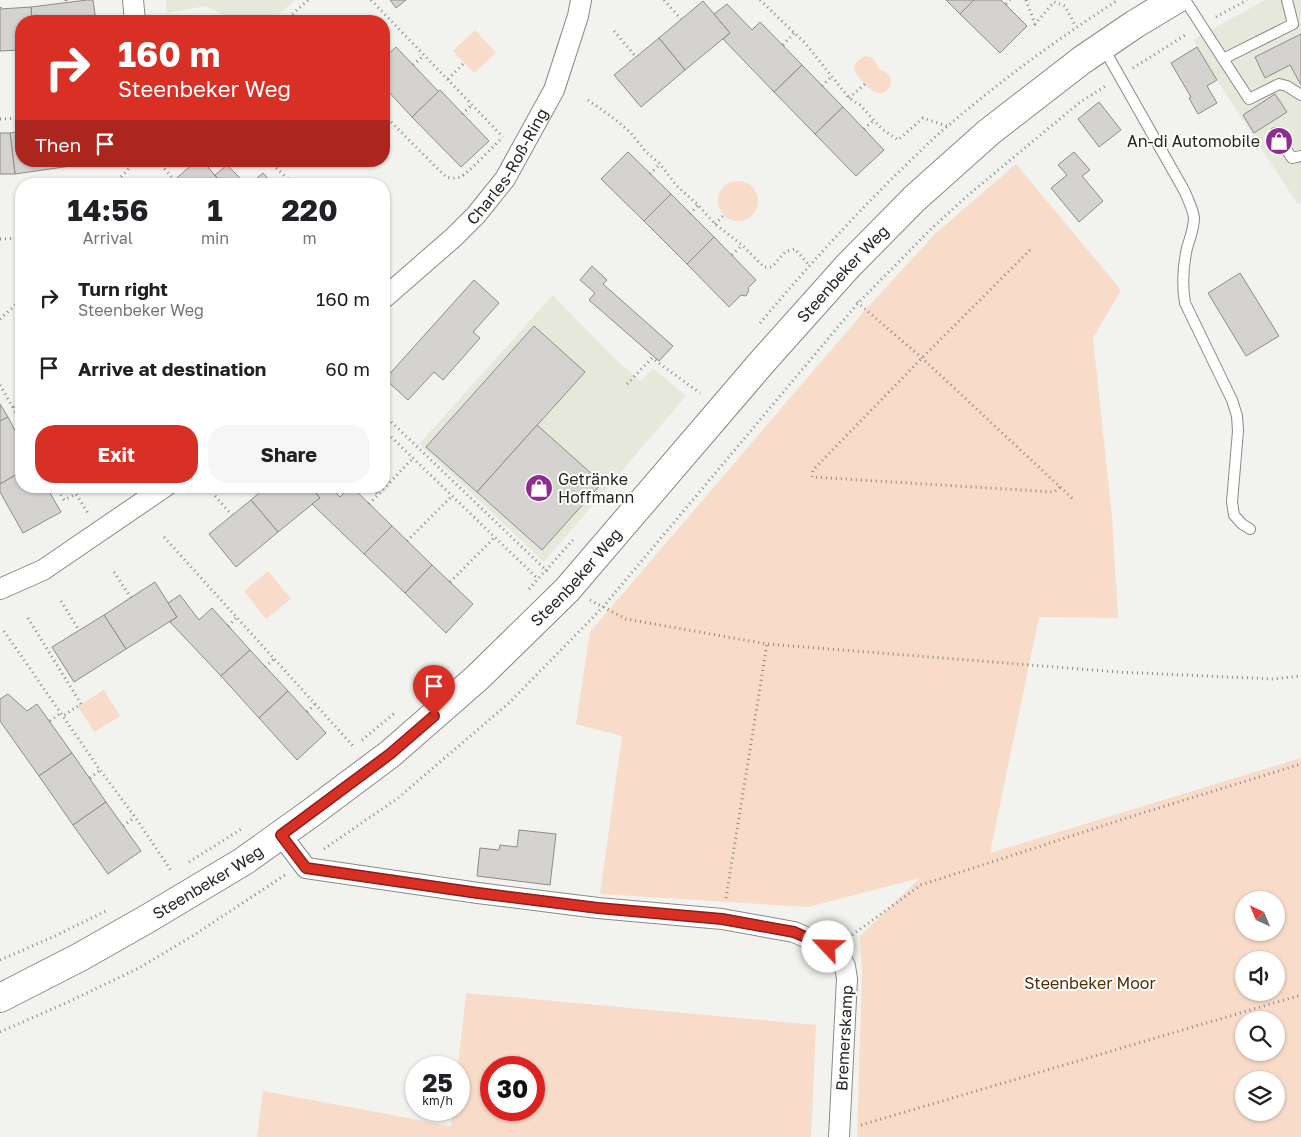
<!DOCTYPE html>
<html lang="en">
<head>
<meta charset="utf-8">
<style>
	body { margin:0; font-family:"Golos Text",sans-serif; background:#f6f6f6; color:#202124; height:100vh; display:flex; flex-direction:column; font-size:19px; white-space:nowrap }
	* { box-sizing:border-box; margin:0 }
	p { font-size:16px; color:#757577 }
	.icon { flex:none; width:28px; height:28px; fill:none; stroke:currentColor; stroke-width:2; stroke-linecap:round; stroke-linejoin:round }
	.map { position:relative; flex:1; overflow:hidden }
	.sheet { position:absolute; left:15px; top:178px; width:375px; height:315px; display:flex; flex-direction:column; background:#fff; border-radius:20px; box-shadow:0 1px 4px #0004 }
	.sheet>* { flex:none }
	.banner { position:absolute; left:15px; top:15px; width:375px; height:152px; border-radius:20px; box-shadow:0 1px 4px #0004; background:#d93025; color:#fff; overflow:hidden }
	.needle { width:32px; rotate:316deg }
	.buttons { position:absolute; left:1235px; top:891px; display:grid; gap:10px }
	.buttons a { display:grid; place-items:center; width:50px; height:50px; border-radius:50%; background:#fff; box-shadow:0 1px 4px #0004; font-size:25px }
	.speed { position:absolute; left:405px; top:1056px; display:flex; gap:10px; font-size:25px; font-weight:700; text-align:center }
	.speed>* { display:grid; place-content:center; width:65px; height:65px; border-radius:50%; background:#fff; box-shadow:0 1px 4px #0004; line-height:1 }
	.speed small { font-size:12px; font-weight:400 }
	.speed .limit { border:8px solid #d22; background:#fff; color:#111 }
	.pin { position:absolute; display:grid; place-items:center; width:42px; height:42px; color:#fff; margin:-51px -21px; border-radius:50% 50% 50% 0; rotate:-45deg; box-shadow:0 0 5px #0007 }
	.pin .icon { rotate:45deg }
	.me { position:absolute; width:55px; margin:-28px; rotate:294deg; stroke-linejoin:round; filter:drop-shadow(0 0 4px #0008) }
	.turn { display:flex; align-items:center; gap:18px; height:105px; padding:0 20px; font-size:22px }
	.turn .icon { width:65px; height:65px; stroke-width:2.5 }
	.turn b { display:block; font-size:35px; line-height:42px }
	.then { display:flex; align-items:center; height:48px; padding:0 20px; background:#0003; gap:10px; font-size:19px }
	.eta { display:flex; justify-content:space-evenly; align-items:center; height:85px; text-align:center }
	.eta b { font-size:30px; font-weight:700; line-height:35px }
	.action { display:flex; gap:10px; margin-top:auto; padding:10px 20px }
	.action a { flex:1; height:58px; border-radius:20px; background:#d93025; color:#fff; font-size:20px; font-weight:700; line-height:58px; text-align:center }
	.action a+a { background:#f6f6f6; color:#202124 }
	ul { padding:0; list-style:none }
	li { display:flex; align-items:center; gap:15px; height:70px; padding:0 20px }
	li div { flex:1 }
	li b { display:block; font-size:19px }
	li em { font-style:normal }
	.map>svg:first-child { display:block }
	.built { fill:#e7e8dc }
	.green { fill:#f9dbc9; fill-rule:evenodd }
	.building { fill:#d5d3d0; stroke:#8d8b88 }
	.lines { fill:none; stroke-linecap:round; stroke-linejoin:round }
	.lane-casing { stroke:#8a8a86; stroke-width:12 }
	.street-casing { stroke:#8a8a86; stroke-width:22 }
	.secondary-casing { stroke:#8a8a86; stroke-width:30 }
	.path { stroke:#888986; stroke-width:3; stroke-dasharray:1 4; stroke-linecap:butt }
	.lane { stroke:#fff; stroke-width:10 }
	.street { stroke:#fff; stroke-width:20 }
	.secondary { stroke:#fff; stroke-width:28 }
	.route-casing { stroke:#8d1f18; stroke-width:12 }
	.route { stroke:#d93025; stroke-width:9 }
	.labels { text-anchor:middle; stroke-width:4; stroke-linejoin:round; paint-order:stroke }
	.poi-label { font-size:16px; fill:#252524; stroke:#fffffe; text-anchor:end }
	.street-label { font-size:16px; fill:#252524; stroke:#fffffe }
	.park-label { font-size:16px; fill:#572902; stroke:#fffffe }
</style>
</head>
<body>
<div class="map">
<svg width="1301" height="1137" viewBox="0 0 1301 1137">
	<rect width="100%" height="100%" fill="#f2f3ef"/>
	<g class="built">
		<path d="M166,0H295L271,21H234L206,6L166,13Z"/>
		<path d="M1265,0H1301V203L1298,205L1217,80L1193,40Z"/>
		<path d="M553,295L613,357L641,381L653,368L686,396L544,562L419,444Z"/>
	</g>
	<g class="green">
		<path d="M475,30L496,53L474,73L453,51Z"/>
		<path d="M865,56C879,58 873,64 881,70C884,72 885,71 888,74C891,77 892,84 889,88C879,100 870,89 863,82C853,71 849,65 865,56Z"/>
		<path d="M1016,164L1121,290L1093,338L1112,517L1118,618L1039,617L990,853L1301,758V1137H857L862,972L860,936L920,878L808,907L600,894L622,736L576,724L590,632L867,308L935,234ZM1244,900H1276V932H1244ZM1244,960H1276V992H1244ZM1244,1020H1276V1052H1244ZM1244,1080H1276V1112H1244Z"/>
		<circle cx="738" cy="201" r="20"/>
		<path d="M268,571L291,599L266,619L244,591Z"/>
		<path d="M104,690L120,716L94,732L78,706Z"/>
		<path d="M466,993L816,1025L811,1137H257L263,1091L451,1126L453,1110H459L458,1067ZM491,1068H534V1110H491Z"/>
	</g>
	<g class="building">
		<path d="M87,0H93L96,21H32L31,7Z"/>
		<path d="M390,0H406L396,8Z"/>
		<path d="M946,0H974L960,14Z"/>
		<path d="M974,0H1001L1027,26L1000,53L960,14Z"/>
		<path d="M703,1L730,33L685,70L659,38Z"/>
		<path d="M727,4L752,30L760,22L802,65L774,92L723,39L730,33L714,14Z"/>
		<path d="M31,7L32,21H21V50L0,51V9Z"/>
		<path d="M1301,34V85L1290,65L1265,78L1255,57Z"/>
		<path d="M659,38L685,70L641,107L614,75Z"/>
		<path d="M396,47L439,92L412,117L384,87V53L387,55Z"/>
		<path d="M1197,47L1217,80L1207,86L1217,103L1198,114L1189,98L1191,97L1171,63Z"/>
		<path d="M802,65L843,107L815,134L774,92Z"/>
		<path d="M440,90L489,141L461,167L412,117Z"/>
		<path d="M1275,94L1287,112L1254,133L1243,115Z"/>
		<path d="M1099,102L1121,130L1099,147L1078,119Z"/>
		<path d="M843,107L884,150L856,176L815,134Z"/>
		<path d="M21,131V161H77L78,165L15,174L10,133Z"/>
		<path d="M0,133H10L15,174H0Z"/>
		<path d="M628,152L671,194L644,221L601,179Z"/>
		<path d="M1074,152L1090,170L1082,176L1103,201L1079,222L1051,188L1067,175L1058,165Z"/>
		<path d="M196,161H203L222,184H170Z"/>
		<path d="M227,165L246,184H222L215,175Z"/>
		<path d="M263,173L273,184H250Z"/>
		<path d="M671,194L714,237L687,264L644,221Z"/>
		<path d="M714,237L756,280L748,288L749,290L746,296L741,295L729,307L687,264Z"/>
		<path d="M592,266L607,280L603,284L673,346L659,361L589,300L595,293L580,280Z"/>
		<path d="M1240,273L1279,336L1246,356L1208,293Z"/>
		<path d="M474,280L499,303L473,332L480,338L443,380L434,372L408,400L385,379Z"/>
		<path d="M534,326L585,372L477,492L426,447Z"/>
		<path d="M0,404L8,417L0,421Z"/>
		<path d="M8,417L21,442V472L0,484V421Z"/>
		<path d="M537,425L602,483L542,550L477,492Z"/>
		<path d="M21,472V486H46L61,512L23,533L0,492V484Z"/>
		<path d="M267,486H310L320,498L278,532L251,500Z"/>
		<path d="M310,486H330L340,497L351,486L392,526L364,554L312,504L320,498Z"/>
		<path d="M251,500L278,532L236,567L209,534Z"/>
		<path d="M392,526L432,565L405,593L364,554Z"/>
		<path d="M432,565L473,604L446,633L405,593Z"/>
		<path d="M155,582L177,617L126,649L104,615Z"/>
		<path d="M180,595L199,620L212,608L250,650L221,676L170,622L177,617L168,603Z"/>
		<path d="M104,615L126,649L74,682L52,647Z"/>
		<path d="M250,650L288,691L259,718L221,676Z"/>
		<path d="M288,691L326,733L297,760L259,718Z"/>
		<path d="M8,694L27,711L37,704L72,753L39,776L0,721V699Z"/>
		<path d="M72,753L106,802L73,825L39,776Z"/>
		<path d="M106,802L141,851L108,874L73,825Z"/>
		<path d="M519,830L556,834L550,885L477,876L480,848L499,850L500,845L517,847Z"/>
	</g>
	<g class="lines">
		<g class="lane-casing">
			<g id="lane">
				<path d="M1185,0L1223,59L1293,24L1287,0"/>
				<path d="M1103,47L1185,192C1188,200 1193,209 1194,218C1194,228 1190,238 1187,248C1183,266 1182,285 1185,303L1232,400L1237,416L1238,431L1232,502L1234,515L1242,524L1250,529"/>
				<path d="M1223,59L1249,99L1279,84L1287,86L1301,95"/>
				<path d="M1275,133L1292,158L1301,156"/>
			</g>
		</g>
		<g class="street-casing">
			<g id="street">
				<path d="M133,0L135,21"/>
				<path id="s1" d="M384,298L454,237L476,215L505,179L554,90L578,16L581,0"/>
				<path d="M0,589L43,570L166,486"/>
				<path d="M281,835L306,868L478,893L598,908L722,919L794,932L837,951L845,966L847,979L839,1137"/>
			</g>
		</g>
		<g class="secondary-casing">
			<g id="secondary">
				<path id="s2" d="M0,998L80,957L147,919L244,861L311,813L390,754L477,678L567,590L763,361L848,266L914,199L989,132L1082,60L1135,24L1175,0"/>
			</g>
		</g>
		<g class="path">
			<path d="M66,0V3"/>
			<path d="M371,0L503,137"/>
			<path d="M664,0L681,19"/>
			<path d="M760,0L805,43L849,98L860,105L882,129L898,140L923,118L947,126"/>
			<path d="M1026,0L1035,24L1054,2L1065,6L1076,27"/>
			<path d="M1006,4L1010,0"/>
			<path d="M0,7V9"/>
			<path d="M289,17L293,21"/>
			<path d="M1216,17L1247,0"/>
			<path d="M285,21L308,0"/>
			<path d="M614,31L636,57"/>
			<path d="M783,45L794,33"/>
			<path d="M413,65L424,55"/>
			<path d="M1133,68L1187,34"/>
			<path d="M448,79L464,63"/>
			<path d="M822,86L832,76"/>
			<path d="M849,98L865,84"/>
			<path d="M588,100L616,120L631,133L646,152L660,164L676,185L698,205L715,224L742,245L764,267H772L785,252L795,249L810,266"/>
			<path d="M462,114L472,105"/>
			<path d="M384,115L445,176C449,178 455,179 460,177C468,174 493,146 501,139"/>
			<path d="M0,119L21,118"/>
			<path d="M864,129L874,120"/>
			<path d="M158,161L174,180"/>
			<path d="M269,161L293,184"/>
			<path d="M650,174L660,164"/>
			<path d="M114,184L136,161"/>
			<path d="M690,214L698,205"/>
			<path d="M715,224L724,215"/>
			<path d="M0,239L21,238"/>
			<path d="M1030,250L922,358L813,470L812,477L1054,492L1060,487"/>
			<path d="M732,255L742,245"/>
			<path d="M857,302L922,358L1074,500"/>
			<path d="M0,319L21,300"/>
			<path d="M760,323C808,266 858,211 912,159C924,148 935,136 948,126C1001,80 1059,38 1118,0"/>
			<path d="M627,384L652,358L700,393"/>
			<path d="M0,385L21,422"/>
			<path d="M13,407L21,402"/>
			<path d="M384,415L548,572"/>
			<path d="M384,430L538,579"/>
			<path d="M56,486L64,500L76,494L88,513"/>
			<path d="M369,486L378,495L413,458"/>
			<path d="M50,492L57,488"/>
			<path d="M215,496L232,515"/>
			<path d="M369,504L378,495"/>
			<path d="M164,537L354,747"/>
			<path d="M407,541L452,496"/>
			<path d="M114,572L131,598"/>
			<path d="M450,582L495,537"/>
			<path d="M529,589L573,540"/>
			<path d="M590,600L626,619L767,644L1118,672L1273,679L1301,676"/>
			<path d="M61,601L79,630"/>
			<path d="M28,618L81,704L63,716"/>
			<path d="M228,626L236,618"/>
			<path d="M4,631L100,770L135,817L172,872"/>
			<path d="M265,667L274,659"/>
			<path d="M307,712L315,704"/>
			<path d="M50,721L61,713"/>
			<path d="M362,740L396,712"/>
			<path d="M90,778L100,770"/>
			<path d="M123,826L135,817"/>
			<path d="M324,849L398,798L509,703L603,607L858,303L931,229L967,196L1079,103L1107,85"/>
			<path d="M189,862L243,828"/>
			<path d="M726,898L767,644"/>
			<path d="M852,935L921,885L1136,815L1301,764"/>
			<path d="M0,960L55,936L106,911"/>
			<path d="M0,1032L68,1002L139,968L194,935L285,875"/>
			<path d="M861,1125L1301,995"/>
		</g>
		<use href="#lane" class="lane"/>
		<use href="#street" class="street"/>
		<use href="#secondary" class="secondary"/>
	</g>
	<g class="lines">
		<g class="route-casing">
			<path id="route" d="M434,716L390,754L281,835L306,868L478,893L598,908L722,919L794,932L828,947"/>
		</g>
		<use href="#route" class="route"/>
	</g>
	<defs>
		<g id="shop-disc" transform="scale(1.4375)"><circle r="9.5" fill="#8f2b92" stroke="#fffffe"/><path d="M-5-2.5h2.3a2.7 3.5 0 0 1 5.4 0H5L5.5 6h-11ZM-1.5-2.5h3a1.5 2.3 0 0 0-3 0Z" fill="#fff"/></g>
	</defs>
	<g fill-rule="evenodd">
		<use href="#shop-disc" x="1279" y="141"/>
		<use href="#shop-disc" x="539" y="488"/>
	</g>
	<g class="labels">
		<g class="poi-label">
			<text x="1260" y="147">An-di Automobile</text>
			<text x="558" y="485" text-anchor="start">Getränke<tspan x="558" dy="18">Hoffmann</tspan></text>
		</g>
		<g class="street-label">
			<text dy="6" stroke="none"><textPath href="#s1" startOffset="182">Charles-Roß-Ring</textPath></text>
			<text dy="6" stroke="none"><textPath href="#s2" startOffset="1122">Steenbeker Weg</textPath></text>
			<text dy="6" stroke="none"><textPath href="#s2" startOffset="718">Steenbeker Weg</textPath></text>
			<text dy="6" stroke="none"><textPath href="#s2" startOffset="238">Steenbeker Weg</textPath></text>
			<text transform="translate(844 1038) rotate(-87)" y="6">Bremerskamp</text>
		</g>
		<g class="park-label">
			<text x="1090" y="989">Steenbeker Moor</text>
		</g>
	</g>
</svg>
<div class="buttons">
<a><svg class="needle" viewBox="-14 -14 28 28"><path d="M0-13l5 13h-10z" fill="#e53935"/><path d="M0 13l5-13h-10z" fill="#757577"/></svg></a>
<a><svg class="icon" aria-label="sound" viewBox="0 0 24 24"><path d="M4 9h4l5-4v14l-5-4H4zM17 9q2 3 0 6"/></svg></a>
<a><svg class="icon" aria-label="search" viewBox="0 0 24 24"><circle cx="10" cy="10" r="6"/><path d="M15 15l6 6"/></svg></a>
<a><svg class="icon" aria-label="layers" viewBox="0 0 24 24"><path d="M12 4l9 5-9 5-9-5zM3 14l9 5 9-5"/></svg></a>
</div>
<div class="speed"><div>25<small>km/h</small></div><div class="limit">30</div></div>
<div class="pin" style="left:434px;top:716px;background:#d93025"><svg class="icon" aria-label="arrive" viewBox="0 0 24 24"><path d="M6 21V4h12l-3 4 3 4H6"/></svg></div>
<svg class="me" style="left:828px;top:947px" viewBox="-20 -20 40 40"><circle r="19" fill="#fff"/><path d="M0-13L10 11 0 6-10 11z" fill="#d93025"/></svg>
<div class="banner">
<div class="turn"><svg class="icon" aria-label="right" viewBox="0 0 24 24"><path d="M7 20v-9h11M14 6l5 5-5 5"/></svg><div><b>160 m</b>Steenbeker Weg</div></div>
<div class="then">Then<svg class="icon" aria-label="arrive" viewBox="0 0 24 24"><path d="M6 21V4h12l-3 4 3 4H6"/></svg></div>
</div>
<section class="sheet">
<div class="eta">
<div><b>14:56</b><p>Arrival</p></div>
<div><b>1</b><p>min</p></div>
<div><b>220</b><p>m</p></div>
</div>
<ul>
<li><svg class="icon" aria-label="right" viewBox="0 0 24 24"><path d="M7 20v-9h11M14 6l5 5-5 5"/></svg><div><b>Turn right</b><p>Steenbeker Weg</p></div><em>160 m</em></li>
<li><svg class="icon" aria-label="arrive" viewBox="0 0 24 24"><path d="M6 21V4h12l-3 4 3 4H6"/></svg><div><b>Arrive at destination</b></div><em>60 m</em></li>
</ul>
<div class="action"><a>Exit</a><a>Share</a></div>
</section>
</div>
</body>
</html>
